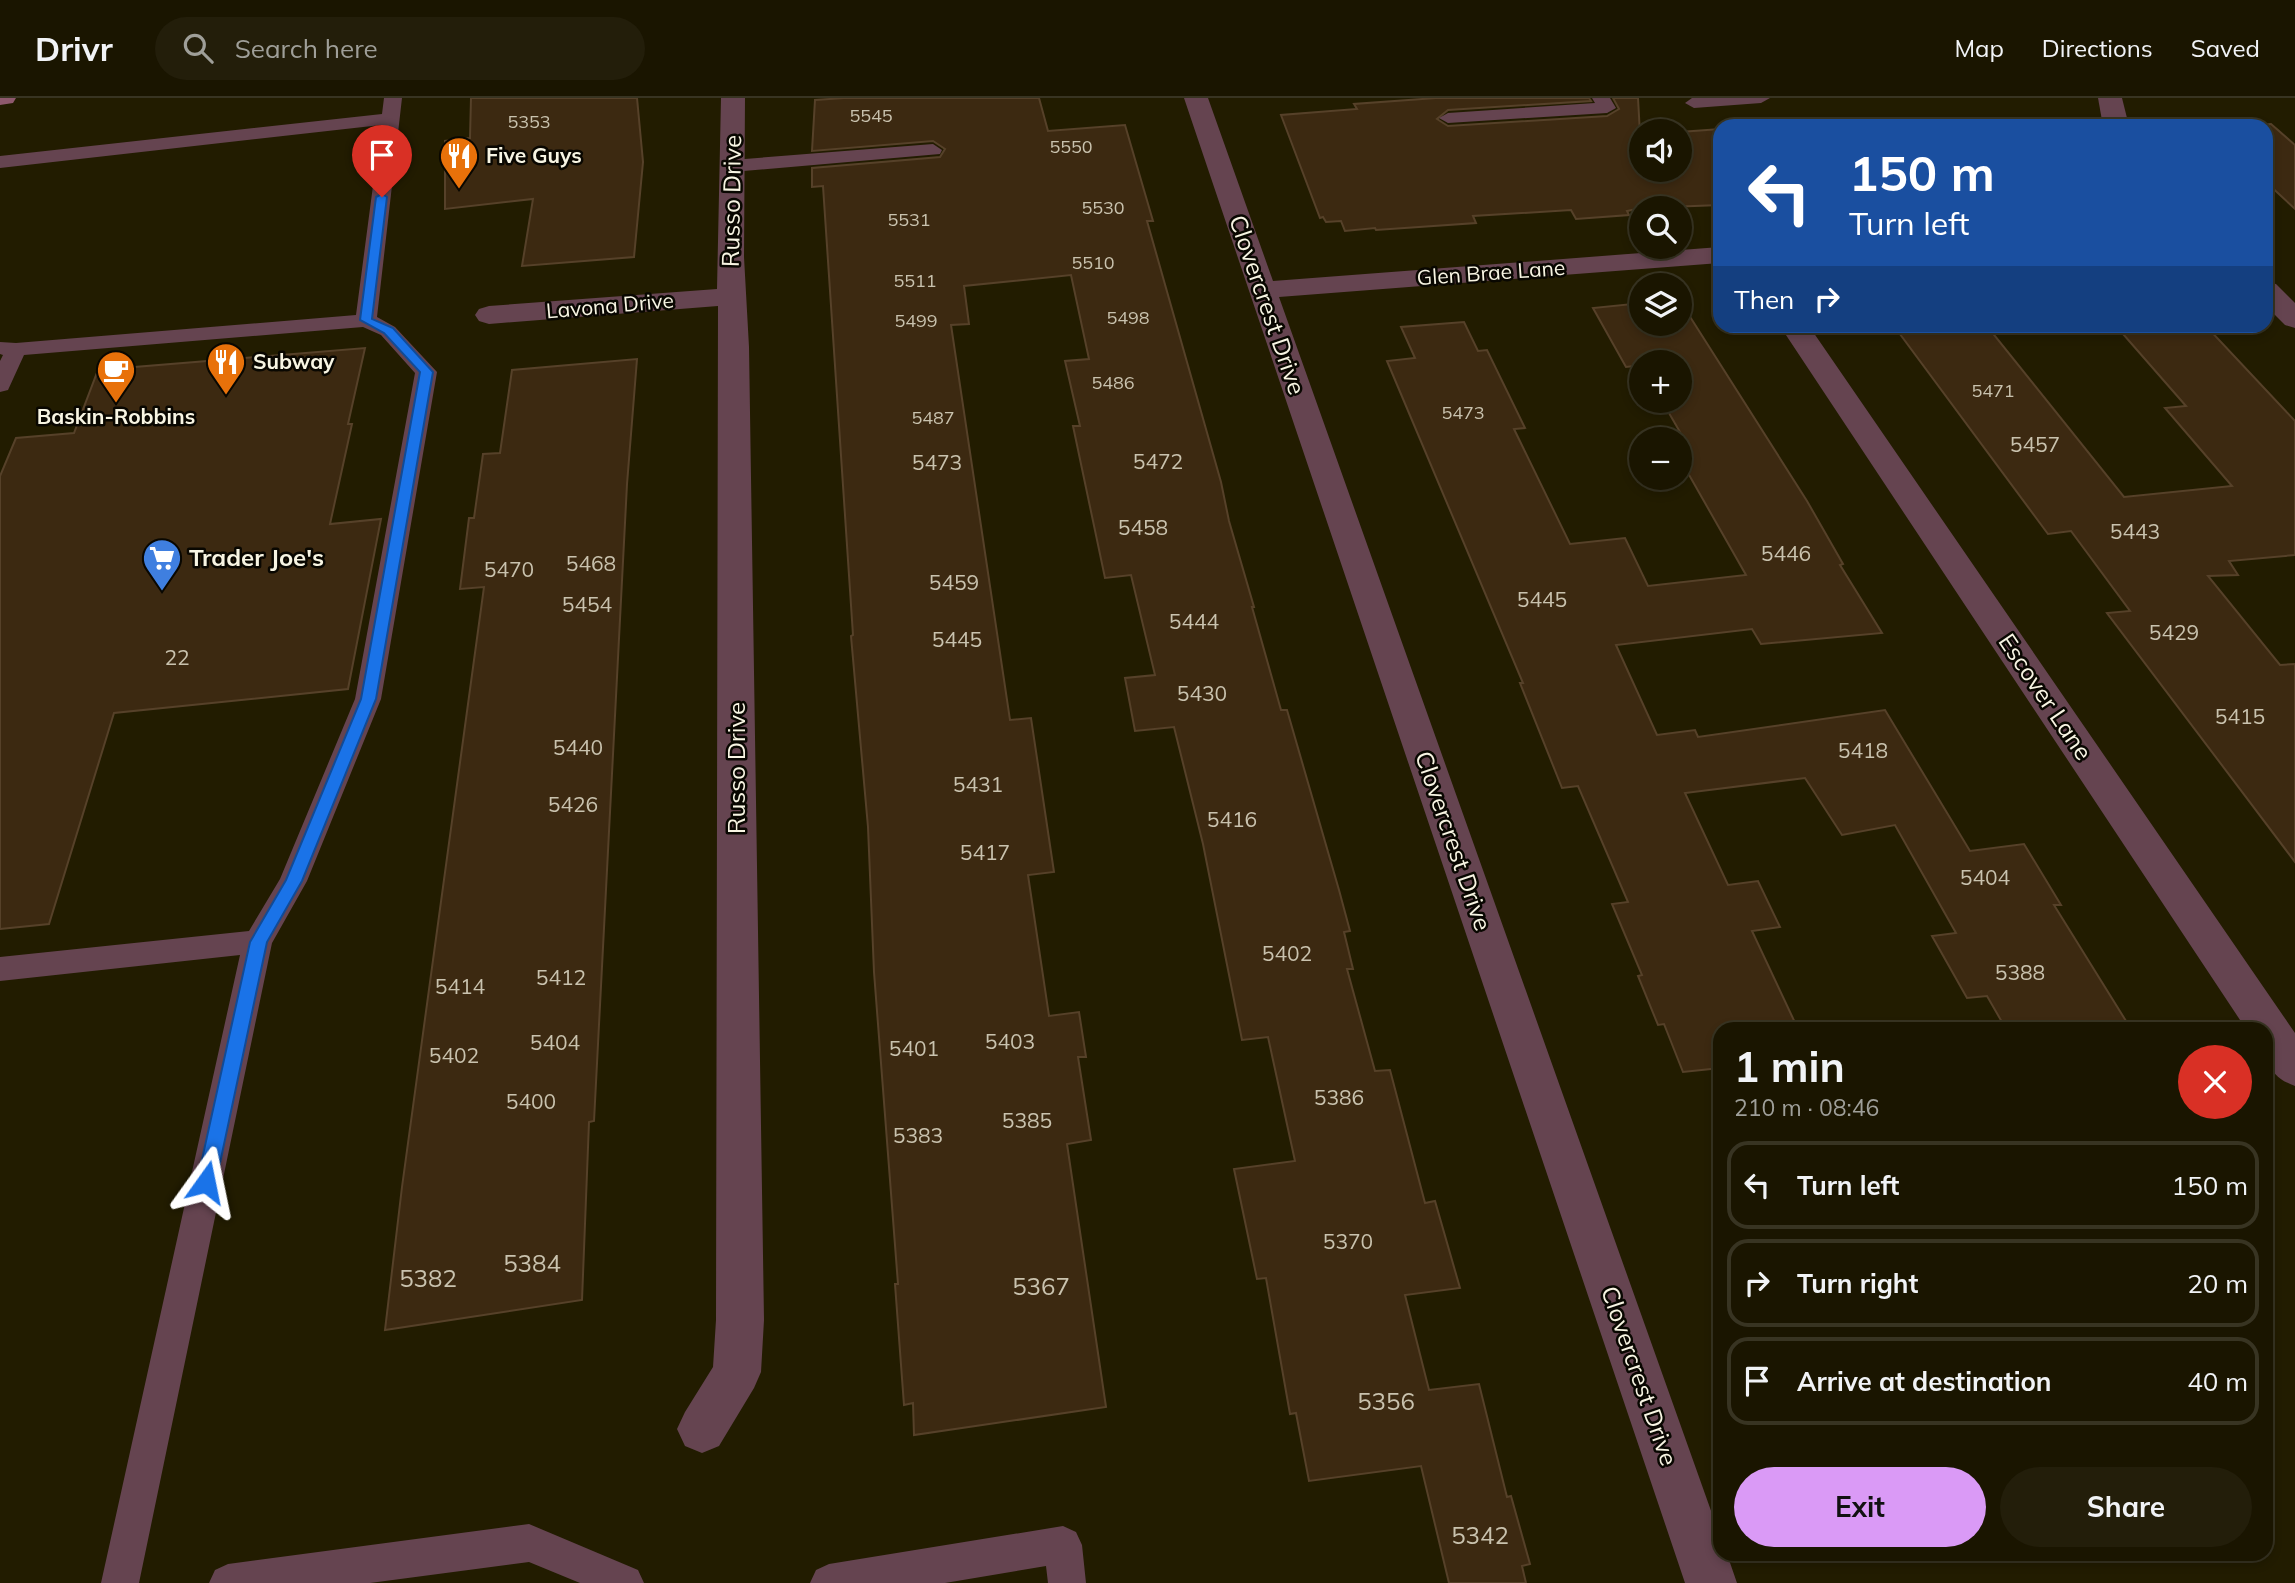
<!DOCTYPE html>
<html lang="en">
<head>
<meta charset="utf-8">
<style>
	body { margin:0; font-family:Mulish,sans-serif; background:#231e0a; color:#f1f3f6; height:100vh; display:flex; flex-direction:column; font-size:26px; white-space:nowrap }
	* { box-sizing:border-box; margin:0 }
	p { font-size:23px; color:#9f9f99 }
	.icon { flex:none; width:38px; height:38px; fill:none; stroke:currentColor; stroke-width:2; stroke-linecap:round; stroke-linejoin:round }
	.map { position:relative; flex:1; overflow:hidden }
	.drawer { position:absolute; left:1713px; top:924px; width:560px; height:539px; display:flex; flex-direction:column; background:#1a1500; border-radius:21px; box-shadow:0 4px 10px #0003,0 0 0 2px #383422 }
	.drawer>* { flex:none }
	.banner { position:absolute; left:1713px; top:21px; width:560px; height:214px; border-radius:21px; box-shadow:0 4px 10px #0003,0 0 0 2px #383422; background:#1a4fa0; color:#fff; overflow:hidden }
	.fabs { position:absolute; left:1629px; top:21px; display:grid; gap:14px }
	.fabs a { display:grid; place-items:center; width:63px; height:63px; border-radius:50%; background:#1a1500; box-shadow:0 4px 10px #0003,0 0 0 2px #383422; font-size:35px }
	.pin { position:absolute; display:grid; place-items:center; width:60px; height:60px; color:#fff; margin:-72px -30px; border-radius:50% 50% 50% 0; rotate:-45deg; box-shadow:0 0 7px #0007 }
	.pin .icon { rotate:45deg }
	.me { position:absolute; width:77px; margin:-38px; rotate:12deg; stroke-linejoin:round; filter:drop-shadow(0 0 5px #0008) }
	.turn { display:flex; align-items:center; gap:24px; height:147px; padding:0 21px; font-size:32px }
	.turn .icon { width:91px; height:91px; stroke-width:2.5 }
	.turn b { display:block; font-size:49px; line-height:60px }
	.then { display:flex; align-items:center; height:66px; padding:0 21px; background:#0003; gap:14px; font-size:26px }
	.round { display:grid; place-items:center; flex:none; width:74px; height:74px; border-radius:37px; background:#231e0a }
	.overview { display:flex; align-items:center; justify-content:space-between; height:119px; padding:0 21px }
	h1 { font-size:42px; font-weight:700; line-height:52px }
	.action { display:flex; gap:14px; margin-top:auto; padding:14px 21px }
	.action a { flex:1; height:80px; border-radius:42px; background:#da9af6; color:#111; font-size:28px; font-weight:700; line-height:80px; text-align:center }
	.action a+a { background:#231e0a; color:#f1f3f6 }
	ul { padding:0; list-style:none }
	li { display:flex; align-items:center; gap:21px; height:88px; margin:0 14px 10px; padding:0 7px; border:4px solid #383422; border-radius:21px }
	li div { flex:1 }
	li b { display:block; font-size:26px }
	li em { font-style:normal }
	header { display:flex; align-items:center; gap:42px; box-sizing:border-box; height:98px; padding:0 35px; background:#1a1500; border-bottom:2px solid #383422 }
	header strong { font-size:33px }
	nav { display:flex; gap:38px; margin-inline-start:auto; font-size:24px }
	.search { width:490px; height:63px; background:#231e0a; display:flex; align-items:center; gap:18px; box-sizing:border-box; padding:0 24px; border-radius:38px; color:#9f9f99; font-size:26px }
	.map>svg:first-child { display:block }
	.building { fill:#3c2911; stroke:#564129; stroke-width:2 }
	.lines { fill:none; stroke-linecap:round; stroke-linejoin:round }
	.service { fill:#654450; fill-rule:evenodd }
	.minor { fill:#654450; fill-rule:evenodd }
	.secondary { fill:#8e596d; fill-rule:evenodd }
	.route { fill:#1a73e8; stroke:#114b97; stroke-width:2 }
	.labels { text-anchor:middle; stroke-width:5; stroke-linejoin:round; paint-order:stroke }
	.far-number-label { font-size:18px; fill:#c9c2ae }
	.far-poi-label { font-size:21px; font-weight:bold; fill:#f8f5e3; stroke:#090701; text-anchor:start }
	.far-street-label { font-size:21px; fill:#f8f5e3; stroke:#090701 }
	.number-label { font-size:21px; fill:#c9c2ae }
	.street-label { font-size:24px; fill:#f8f5e3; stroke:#090701 }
	.poi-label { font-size:24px; font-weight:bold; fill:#f8f5e3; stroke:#090701; text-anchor:start }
	.near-number-label { font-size:24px; fill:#c9c2ae }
</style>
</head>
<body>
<header>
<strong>Drivr</strong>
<div class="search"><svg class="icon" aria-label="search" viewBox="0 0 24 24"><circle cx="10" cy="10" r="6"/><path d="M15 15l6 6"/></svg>Search here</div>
<nav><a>Map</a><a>Directions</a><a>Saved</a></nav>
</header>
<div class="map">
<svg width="2295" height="1485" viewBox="0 0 2295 1485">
	<rect width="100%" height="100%" fill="#221c00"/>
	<g class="building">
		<path d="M471,0H637L643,64L634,159L522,168L533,101L445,111V43L470,40Z"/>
		<path d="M844,0H1039L1048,33L1125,27L1153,123H1147L1221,384L1229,423L1254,509H1252L1281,612H1287L1339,792L1350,833L1344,834L1353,871H1347L1375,973L1390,972L1425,1105L1435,1103L1460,1190L1405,1197L1429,1292L1479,1286L1507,1399L1511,1398L1530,1466L1522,1468L1526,1485H1449L1421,1368L1309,1383L1296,1315L1290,1316L1266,1180L1257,1181L1234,1071L1295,1063L1268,939L1242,942L1203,746L1174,629L1135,633L1125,580L1155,577L1131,477L1105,480L1073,328H1080L1065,263L1089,261L1071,177L964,188L969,226L951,227L1010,622L1031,620L1054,774L1028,777L1049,918L1079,914L1086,959H1078L1091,1042L1067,1046L1106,1309L914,1337L913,1305L904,1307L895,1186H898L874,874L868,729L851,538L853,537L823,88L812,89V70L940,59L945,51L933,43L812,53L815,2Z"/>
		<path d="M1436,0H1589L1591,3L1448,12L1437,21L1448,28L1607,18L1619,11L1613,0H1638L1642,72H1680V34L1720,31V107L1642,110L1627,113L1629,117L1576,121L1571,112L1473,118L1476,125L1376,132L1375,130L1345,133L1341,123L1326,124L1323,119L1320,120L1281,17L1357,11L1354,6Z"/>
		<path d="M2271,26L2295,47V111L2266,84V28H2245Z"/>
		<path d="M1680,203L1807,403L1843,466L1840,467L1882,535L1761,546L1752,531L1616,547L1657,637L1695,632L1698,639L1885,612L1970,753L2024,746L2061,807H2054L2131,931H2006L1987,898L1967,900L1932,838L1956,835L1895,727L1842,737L1805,680L1685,695L1728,787L1758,783L1780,829L1752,833L1798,931H1720V970L1683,974L1664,926L1658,927L1638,878L1642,877L1612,806L1628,804L1578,688L1562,690L1520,585H1523L1387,263L1415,260L1401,229L1464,224L1478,253L1487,252L1525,330L1514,331L1570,446L1625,440L1648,488L1746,477L1680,361V334L1662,303H1680V264H1642V267L1626,269L1593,210L1642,205V226H1680Z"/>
		<path d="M1894,228H1987L2124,399L2232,388L2165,310L2186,308L2116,228H2206L2295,323V457L2229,463L2238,477L2208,478L2280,567L2295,566V764L2107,515L2130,513L2071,433L2048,436Z"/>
		<path d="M365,250L348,326H352L330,426L381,421L348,591L114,615L49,826L0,831V378L16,340L74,335L98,272Z"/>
		<path d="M637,261L627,386L594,1023L589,1024L582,1202L385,1232L402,1089L484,489L460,491L469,420H474L483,356L500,355L512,272Z"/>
	</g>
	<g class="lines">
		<g class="service">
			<path d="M384,0H402L377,219L395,229L437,274L381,601L307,783L272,845L139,1485H101L240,857L0,883V859L249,833L280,781L355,601L415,275L381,237L363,229L24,257L8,292L0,294V263L3,257L0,256V244L16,245L356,217L381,27L0,70V58L382,16Z"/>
			<path d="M1592,0H1610L1616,10L1607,15L1448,25L1439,20L1448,15L1595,5Z"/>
			<path d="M1692,0H1770L1761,5L1694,10L1685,5Z"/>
			<path d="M933,46L942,52L940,56L732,74L723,68L732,62Z"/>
			<path d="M529,1426L638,1472L644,1485H580L529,1464L370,1485H209L215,1472L228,1466Z"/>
			<path d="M1063,1428L1076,1434L1082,1447L1086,1485H1048L1046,1468L945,1485H810L816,1472L829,1466Z"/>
		</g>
		<g class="minor">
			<path d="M721,0H745L744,159L749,249L764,1222L761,1274L754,1290L719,1348L702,1355L685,1348L677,1331L685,1314L713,1269L716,1222L718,208L489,226L479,223L475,217L479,211L489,208L717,191Z"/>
			<path d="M1184,0H1208L1273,183L1720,149V165L1279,199L1720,1438V1456H1727L1737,1485H1685Z"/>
			<path d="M2098,0H2122L2129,28H2103Z"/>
			<path d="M2266,184L2276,186L2295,205V230L2285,227L2266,208Z"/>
			<path d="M1780,228H1809L2295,935V988C2265,977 2266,959 2266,931H2246Z"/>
		</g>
		<path class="secondary" d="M0,0H16L13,5L0,7Z"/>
	</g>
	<path class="route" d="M382,96L387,99L372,221L393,230L433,274L376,601L302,783L267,844L216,1084L213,1090L206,1092L200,1090L197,1084L250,844L286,782L361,601L420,274L384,235L360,222L376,99Z"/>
	<defs>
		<g id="restaurant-pin" transform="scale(2.0125)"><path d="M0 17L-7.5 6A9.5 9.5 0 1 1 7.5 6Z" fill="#e8710a" stroke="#090701"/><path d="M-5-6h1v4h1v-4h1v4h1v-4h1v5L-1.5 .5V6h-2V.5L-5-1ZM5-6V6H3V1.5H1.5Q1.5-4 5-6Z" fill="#fff"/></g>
		<g id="cafe-pin" transform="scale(2.0125)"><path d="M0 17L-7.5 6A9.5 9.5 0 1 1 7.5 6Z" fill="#e8710a" stroke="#090701"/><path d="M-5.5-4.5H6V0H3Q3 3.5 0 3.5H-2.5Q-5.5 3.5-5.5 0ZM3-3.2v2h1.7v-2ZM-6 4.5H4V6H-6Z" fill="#fff"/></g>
		<g id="supermarket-pin" transform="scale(2.0125)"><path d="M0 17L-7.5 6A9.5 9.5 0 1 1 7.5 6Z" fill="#3f7fe0" stroke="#090701"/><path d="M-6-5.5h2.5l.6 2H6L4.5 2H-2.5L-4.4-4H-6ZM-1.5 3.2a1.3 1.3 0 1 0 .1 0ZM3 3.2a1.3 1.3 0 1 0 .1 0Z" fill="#fff"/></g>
	</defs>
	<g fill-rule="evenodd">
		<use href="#restaurant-pin" x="459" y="58"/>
		<use href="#restaurant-pin" x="226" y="264"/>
		<use href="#cafe-pin" x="116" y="272"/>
		<use href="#supermarket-pin" x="162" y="460"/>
	</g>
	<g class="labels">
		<g class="far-number-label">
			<text x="871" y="24">5545</text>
			<text x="529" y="30">5353</text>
			<text x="1071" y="55">5550</text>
			<text x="1103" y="116">5530</text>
			<text x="909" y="128">5531</text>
			<text x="1093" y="171">5510</text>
			<text x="915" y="189">5511</text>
			<text x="1128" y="226">5498</text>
			<text x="916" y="229">5499</text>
			<text x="1113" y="291">5486</text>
			<text x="1993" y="299">5471</text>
			<text x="1463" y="321">5473</text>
			<text x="933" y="326">5487</text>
		</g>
		<g class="far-poi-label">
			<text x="486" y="65">Five Guys</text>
			<text x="253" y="271">Subway</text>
			<text x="116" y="326" text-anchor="middle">Baskin-Robbins</text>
		</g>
		<g class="far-street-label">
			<text transform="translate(1491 175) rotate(-4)" y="7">Glen Brae Lane</text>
			<text transform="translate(610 208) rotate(-5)" y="7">Lavona Drive</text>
		</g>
		<g class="number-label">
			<text x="2035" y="354">5457</text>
			<text x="1158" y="371">5472</text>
			<text x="937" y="372">5473</text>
			<text x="1143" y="437">5458</text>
			<text x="2135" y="441">5443</text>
			<text x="1786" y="463">5446</text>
			<text x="591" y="473">5468</text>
			<text x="509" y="479">5470</text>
			<text x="954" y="492">5459</text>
			<text x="1542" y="509">5445</text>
			<text x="587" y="514">5454</text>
			<text x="1194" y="531">5444</text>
			<text x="2174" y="542">5429</text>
			<text x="957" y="549">5445</text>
			<text x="177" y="567">22</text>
			<text x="1202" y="603">5430</text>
			<text x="2240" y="626">5415</text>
			<text x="578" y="657">5440</text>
			<text x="1863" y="660">5418</text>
			<text x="978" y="694">5431</text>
			<text x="573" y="714">5426</text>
			<text x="1232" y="729">5416</text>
			<text x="985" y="762">5417</text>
			<text x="1985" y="787">5404</text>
			<text x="1287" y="863">5402</text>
			<text x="2020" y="882">5388</text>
			<text x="561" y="887">5412</text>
			<text x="460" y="896">5414</text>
			<text x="1010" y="951">5403</text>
			<text x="555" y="952">5404</text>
			<text x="914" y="958">5401</text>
			<text x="454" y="965">5402</text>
			<text x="1339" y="1007">5386</text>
			<text x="531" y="1011">5400</text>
			<text x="1027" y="1030">5385</text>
			<text x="918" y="1045">5383</text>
			<text x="1348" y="1151">5370</text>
		</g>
		<g class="street-label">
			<text transform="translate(732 103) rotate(-89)" y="8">Russo Drive</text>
			<text transform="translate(1267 207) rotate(71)" y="8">Clovercrest Drive</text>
			<text transform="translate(2045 599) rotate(56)" y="8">Escover Lane</text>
			<text transform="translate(737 670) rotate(-90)" y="8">Russo Drive</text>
			<text transform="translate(1453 743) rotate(71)" y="8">Clovercrest Drive</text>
			<text transform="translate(1639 1278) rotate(71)" y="8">Clovercrest Drive</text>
		</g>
		<g class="poi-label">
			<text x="189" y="468">Trader Joe's</text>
		</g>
		<g class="near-number-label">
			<text x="532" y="1174">5384</text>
			<text x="428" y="1189">5382</text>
			<text x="1041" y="1197">5367</text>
			<text x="1386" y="1312">5356</text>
			<text x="1480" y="1446">5342</text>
		</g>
	</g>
</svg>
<div class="fabs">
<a><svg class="icon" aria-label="sound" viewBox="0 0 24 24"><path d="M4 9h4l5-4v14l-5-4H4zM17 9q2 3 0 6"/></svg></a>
<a><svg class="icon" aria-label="search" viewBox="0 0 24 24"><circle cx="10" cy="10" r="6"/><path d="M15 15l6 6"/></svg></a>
<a><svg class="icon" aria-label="layers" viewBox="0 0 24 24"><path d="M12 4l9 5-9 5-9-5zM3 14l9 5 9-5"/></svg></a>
<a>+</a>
<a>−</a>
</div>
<div class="pin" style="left:382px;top:99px;background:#d93025"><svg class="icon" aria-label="arrive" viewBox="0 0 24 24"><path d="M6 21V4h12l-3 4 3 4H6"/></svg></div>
<svg class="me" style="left:206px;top:1084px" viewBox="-20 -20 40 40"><path d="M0-17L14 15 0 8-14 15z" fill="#1a73e8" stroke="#fff" stroke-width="4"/></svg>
<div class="banner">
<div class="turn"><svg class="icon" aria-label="left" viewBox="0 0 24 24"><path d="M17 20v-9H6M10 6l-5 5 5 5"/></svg><div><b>150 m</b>Turn left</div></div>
<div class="then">Then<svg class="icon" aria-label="right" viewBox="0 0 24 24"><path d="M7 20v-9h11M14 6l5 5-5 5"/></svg></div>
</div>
<section class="drawer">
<div class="overview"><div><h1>1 min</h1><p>210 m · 08:46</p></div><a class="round" style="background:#d93025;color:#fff"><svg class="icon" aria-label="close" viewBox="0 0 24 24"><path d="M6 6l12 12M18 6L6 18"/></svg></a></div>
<ul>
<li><svg class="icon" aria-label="left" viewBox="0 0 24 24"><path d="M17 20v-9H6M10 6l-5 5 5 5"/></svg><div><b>Turn left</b></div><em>150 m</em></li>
<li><svg class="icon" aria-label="right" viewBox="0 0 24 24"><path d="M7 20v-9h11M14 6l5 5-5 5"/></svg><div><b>Turn right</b></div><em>20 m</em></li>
<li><svg class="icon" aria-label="arrive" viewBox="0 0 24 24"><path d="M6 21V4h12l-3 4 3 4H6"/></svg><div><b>Arrive at destination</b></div><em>40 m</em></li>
</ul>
<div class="action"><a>Exit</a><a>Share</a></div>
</section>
</div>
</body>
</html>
